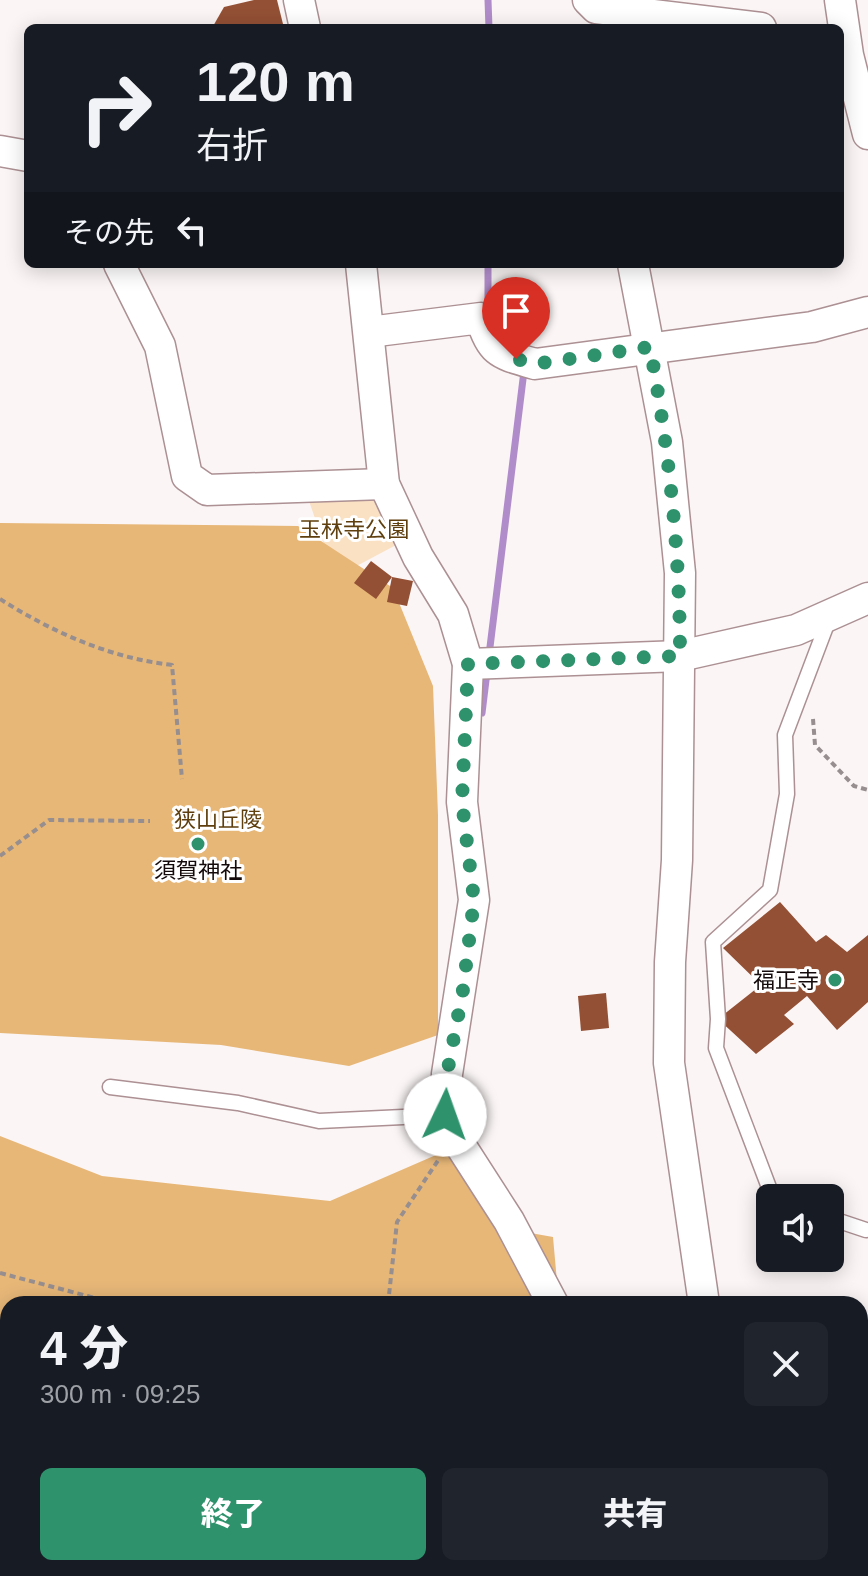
<!DOCTYPE html>
<html lang="ja">
<head>
<meta charset="utf-8">
<style>
	body { margin:0; font-family:Helvetica,"Noto Sans JP",sans-serif; background:#20242c; color:#f1f3f6; height:100vh; display:flex; flex-direction:column; font-size:30px; white-space:nowrap }
	* { box-sizing:border-box; margin:0 }
	p { font-size:26px; color:#9ea1a6 }
	.icon { flex:none; width:44px; height:44px; fill:none; stroke:currentColor; stroke-width:2; stroke-linecap:round; stroke-linejoin:round }
	.map { position:relative; flex:1; overflow:hidden }
	.side { position:absolute; left:0px; top:1296px; width:868px; height:280px; display:flex; flex-direction:column; background:#171b24; border-radius:24px 24px 0 0; box-shadow:0 4px 20px #0003 }
	.side>* { flex:none }
	.hud { position:absolute; left:24px; top:24px; width:820px; height:244px; border-radius:12px; box-shadow:0 4px 20px #0003; background:#171b24; color:#f1f3f6; overflow:hidden }
	.tools { position:absolute; left:756px; top:1184px; display:grid; gap:16px }
	.tools a { display:grid; place-items:center; width:88px; height:88px; border-radius:12px; background:#171b24; box-shadow:0 4px 20px #0003; font-size:40px }
	.pin { position:absolute; display:grid; place-items:center; width:68px; height:68px; color:#fff; margin:-82px -34px; border-radius:50% 50% 50% 0; rotate:-45deg; box-shadow:0 0 8px #0007 }
	.pin .icon { rotate:45deg }
	.me { position:absolute; width:88px; margin:-44px; rotate:3deg; stroke-linejoin:round; filter:drop-shadow(0 0 6px #0008) }
	.turn { display:flex; align-items:center; gap:28px; height:168px; padding:0 40px; font-size:36px }
	.turn .icon { width:104px; height:104px; stroke-width:2.5 }
	.turn b { display:block; font-size:56px; line-height:68px }
	.then { display:flex; align-items:center; height:76px; padding:0 40px; background:#0003; gap:16px; font-size:30px }
	.round { display:grid; place-items:center; flex:none; width:84px; height:84px; border-radius:12px; background:#20242c }
	.overview { display:flex; align-items:center; justify-content:space-between; height:136px; padding:0 40px }
	h1 { font-size:48px; font-weight:800; line-height:60px }
	.action { display:flex; gap:16px; margin-top:auto; padding:16px 40px }
	.action a { flex:1; height:92px; border-radius:12px; background:#2e926d; color:#fff; font-size:32px; font-weight:800; line-height:92px; text-align:center }
	.action a+a { background:#20242c; color:#f1f3f6 }
	.map>svg:first-child { display:block }
	.green { fill:#fae1c3 }
	.forest { fill:#e7b778 }
	.lines { fill:none; stroke-linecap:round; stroke-linejoin:round }
	.stream { stroke:#b18cca; stroke-width:7 }
	.building { fill:#935035 }
	.lane-casing { stroke:#ac9093; stroke-width:17 }
	.street-casing { stroke:#ac9093; stroke-width:33 }
	.path { stroke:#968e8f; stroke-width:4; stroke-dasharray:6 4; stroke-linecap:butt }
	.lane { stroke:#fff; stroke-width:14 }
	.street { stroke:#fff; stroke-width:30 }
	.route { stroke:#2e926d; stroke-width:14; stroke-dasharray:0 25.2 }
	.poi-dot { fill:#2e926d; stroke:#fff; stroke-width:3 }
	.labels { text-anchor:middle; stroke-width:6; stroke-linejoin:round; paint-order:stroke }
	.park-label { font-size:22px; fill:#5f3f0d; stroke:#fff }
	.poi-label { font-size:22px; fill:#140a0b; stroke:#fff }
</style>
</head>
<body>
<div class="map">
<svg width="868" height="1576" viewBox="0 0 868 1576">
	<rect width="100%" height="100%" fill="#fbf5f5"/>
	<path class="green" d="M374,496L398,544L349,570L328,556L308,498Z"/>
	<g class="forest">
		<path d="M0,523L298,526L393,588L433,686L438,815V1035L349,1066L221,1045L0,1033Z"/>
		<path d="M0,1136L102,1176L330,1201L459,1145L502,1228L553,1237L559,1304H8V1568H592L593,1576H0Z"/>
		<path d="M868,1562V1576H771L828,1568H860V1563Z"/>
	</g>
	<g class="lines">
		<g class="stream">
			<path d="M488,0L489,28"/>
			<path d="M488,314V264"/>
			<path d="M489,655L524,371"/>
			<path d="M482,713L487,672"/>
		</g>
	</g>
	<g class="building">
		<path d="M254,0H277L284,28H212L224,7Z"/>
		<path d="M371,561L392,577L376,599L354,583Z"/>
		<path d="M392,577L413,581L407,606L387,602Z"/>
		<path d="M780,902L816,942L826,935L847,952L868,935V1002L837,1030L807,996L784,1015L794,1024L756,1054L718,1019L761,985L723,948Z"/>
		<path d="M606,993L609,1028L581,1031L578,996Z"/>
		<path d="M596,1296L600,1304H582Z"/>
	</g>
	<g class="lines">
		<g class="lane-casing">
			<g id="lane">
				<path d="M110,1087L238,1103L319,1121L445,1115"/>
				<path d="M773,1198L716,1048L718,1019L713,942L770,890L787,794L785,735L830,616"/>
				<path d="M830,1218L866,1230"/>
			</g>
		</g>
		<g class="street-casing">
			<g id="street">
				<path d="M299,0L305,28"/>
				<path d="M588,0L596,8L761,28"/>
				<path d="M840,0L848,55L868,134"/>
				<path d="M0,151L28,156"/>
				<path d="M119,264L160,346L187,476L207,490L384,484"/>
				<path d="M361,264L384,484L418,557L453,614L468,664L462,802L474,900L447,1074L445,1115L455,1137L509,1221L553,1304"/>
				<path d="M633,264L667,442L680,573L677,860L670,962L669,1063L704,1304"/>
				<path d="M369,332L481,318C491,354 501,354 535,364L812,327L868,312"/>
				<path d="M468,664L680,656L796,630L868,598"/>
				<path d="M860,1400H868"/>
				<path d="M860,1491H868"/>
				<path d="M633,1568L643,1576"/>
				<path d="M735,1576L737,1568"/>
			</g>
		</g>
		<g class="path">
			<path d="M0,599C52,632 110,658 172,665L182,779"/>
			<path d="M813,719L815,745L854,786L868,790"/>
			<path d="M0,856L49,820L150,821"/>
			<path d="M0,1273L118,1304"/>
			<path d="M388,1304L397,1222L439,1159"/>
			<path d="M363,1568L364,1576"/>
		</g>
		<use href="#lane" class="lane"/>
		<use href="#street" class="street"/>
	</g>
	<g class="lines">
		<path class="route" d="M445,1115L447,1074L463,990L474,900L462,802L468,664L680,656C680,551 669,450 650,347L535,364L516,359"/>
	</g>
	<g class="poi-dot">
		<circle cx="198" cy="844" r="8"/>
		<circle cx="835" cy="980" r="8"/>
	</g>
	<g class="labels">
		<g class="park-label">
			<text x="354" y="537">玉林寺公園</text>
			<text x="218" y="827">狭山丘陵</text>
		</g>
		<g class="poi-label">
			<text x="198" y="878">須賀神社</text>
			<text x="819" y="988" text-anchor="end">福正寺</text>
		</g>
	</g>
</svg>
<div class="tools">
<a><svg class="icon" aria-label="sound" viewBox="0 0 24 24"><path d="M4 9h4l5-4v14l-5-4H4zM17 9q2 3 0 6"/></svg></a>
</div>
<div class="pin" style="left:516px;top:359px;background:#d93025"><svg class="icon" aria-label="arrive" viewBox="0 0 24 24"><path d="M6 21V4h12l-3 4 3 4H6"/></svg></div>
<svg class="me" style="left:445px;top:1115px" viewBox="-20 -20 40 40"><circle r="19" fill="#fff"/><path d="M0-13L10 11 0 6-10 11z" fill="#2e926d"/></svg>
<div class="hud">
<div class="turn"><svg class="icon" aria-label="right" viewBox="0 0 24 24"><path d="M7 20v-9h11M14 6l5 5-5 5"/></svg><div><b>120 m</b>右折</div></div>
<div class="then">その先<svg class="icon" aria-label="left" viewBox="0 0 24 24"><path d="M17 20v-9H6M10 6l-5 5 5 5"/></svg></div>
</div>
<section class="side">
<div class="overview"><div><h1>4 分</h1><p>300 m · 09:25</p></div><a class="round"><svg class="icon" aria-label="close" viewBox="0 0 24 24"><path d="M6 6l12 12M18 6L6 18"/></svg></a></div>
<div class="action"><a>終了</a><a>共有</a></div>
</section>
</div>
</body>
</html>
